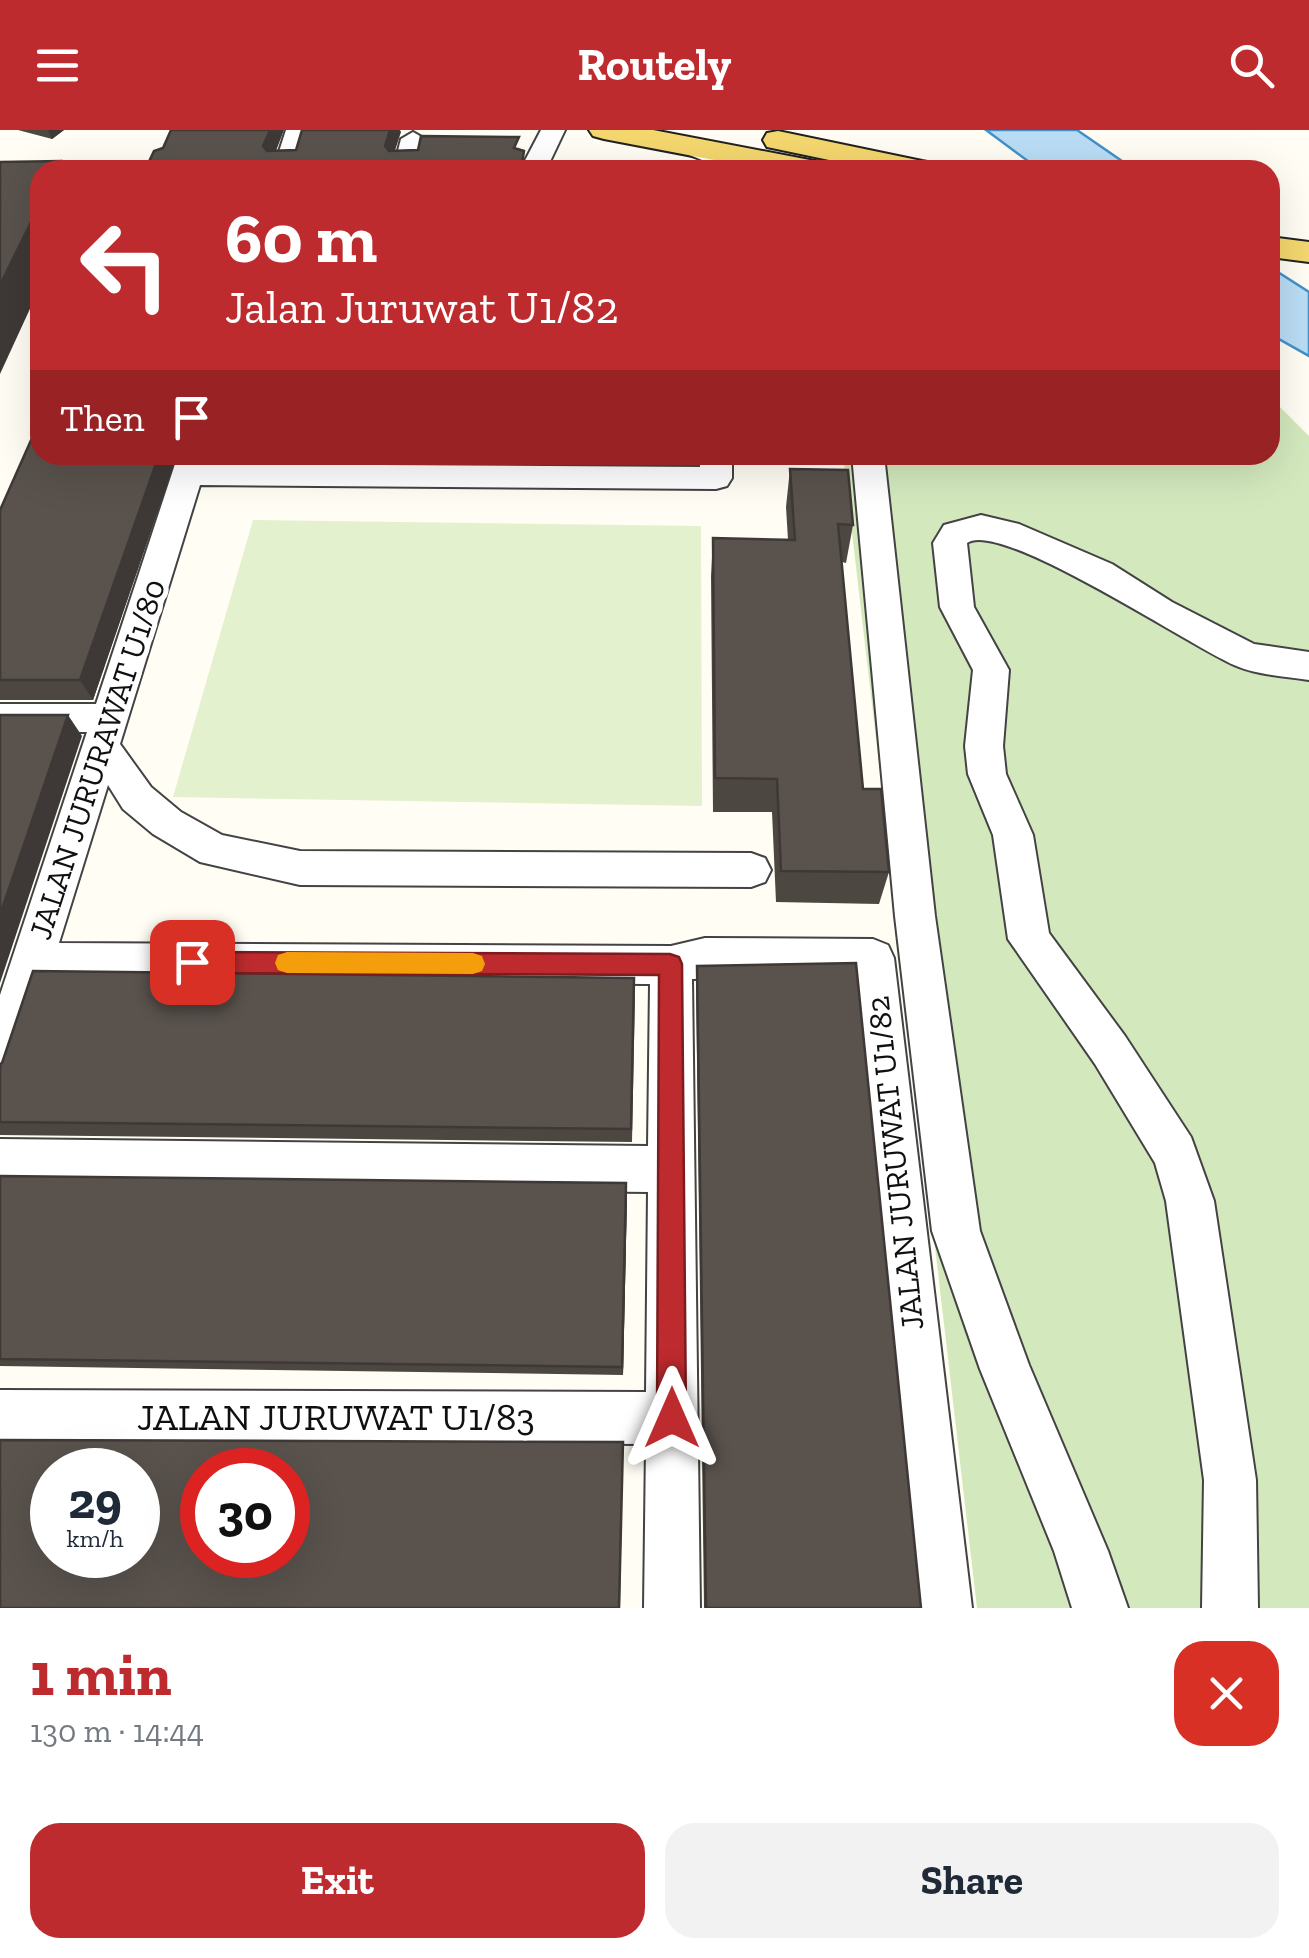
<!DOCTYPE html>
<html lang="en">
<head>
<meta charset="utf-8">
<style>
	body { margin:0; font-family:"Zilla Slab",serif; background:#f2f2f3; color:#1f2937; height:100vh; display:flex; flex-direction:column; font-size:38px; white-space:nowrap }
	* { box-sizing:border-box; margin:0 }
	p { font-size:32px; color:#747a83 }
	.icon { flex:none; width:55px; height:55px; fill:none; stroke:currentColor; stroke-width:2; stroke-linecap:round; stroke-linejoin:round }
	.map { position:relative; height:1478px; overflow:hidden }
	.panel { display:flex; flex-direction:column; background:#fff; flex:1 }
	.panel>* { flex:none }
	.hud { position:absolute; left:30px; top:30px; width:1250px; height:305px; border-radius:30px; box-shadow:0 10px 40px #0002; background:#be2b2e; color:#fff; overflow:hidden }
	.speed { position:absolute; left:30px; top:1318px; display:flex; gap:20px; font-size:50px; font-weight:700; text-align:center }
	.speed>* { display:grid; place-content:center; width:130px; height:130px; border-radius:50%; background:#fff; box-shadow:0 10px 40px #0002; line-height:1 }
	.speed small { font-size:25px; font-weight:400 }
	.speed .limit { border:15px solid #d22; background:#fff; color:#111 }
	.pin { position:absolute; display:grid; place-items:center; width:85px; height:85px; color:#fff; margin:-42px; border-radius:20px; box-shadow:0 5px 15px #0006 }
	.me { position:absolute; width:110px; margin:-55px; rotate:0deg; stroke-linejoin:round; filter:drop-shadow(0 0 8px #0008) }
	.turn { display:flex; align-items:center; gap:35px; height:210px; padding:0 30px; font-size:45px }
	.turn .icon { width:130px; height:130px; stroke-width:2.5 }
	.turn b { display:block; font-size:70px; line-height:85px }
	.then { display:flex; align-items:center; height:95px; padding:0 30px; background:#0003; gap:20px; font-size:38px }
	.round { display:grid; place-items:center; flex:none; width:105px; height:105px; border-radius:30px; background:#f2f2f3 }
	.summary { display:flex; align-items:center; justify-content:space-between; height:170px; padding:0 30px }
	h1 { font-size:60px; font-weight:700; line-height:75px; color:#be2b2e }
	.button { display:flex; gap:20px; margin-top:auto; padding:20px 30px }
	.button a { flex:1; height:115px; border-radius:30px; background:#be2b2e; color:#fff; font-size:40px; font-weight:700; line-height:115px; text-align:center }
	.button a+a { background:#f2f2f3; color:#1f2937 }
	header { display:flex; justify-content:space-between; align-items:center; height:130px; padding:0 30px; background:#be2b2e; color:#fff; font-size:45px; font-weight:700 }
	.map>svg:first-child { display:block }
	.green { fill:#d3e9bd }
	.pitch { fill:#e4f1cf }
	.water { fill:#baddf5; stroke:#4291ca; stroke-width:2.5 }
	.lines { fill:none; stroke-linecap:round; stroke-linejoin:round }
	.minor-casing { stroke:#434343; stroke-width:4 }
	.major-casing { stroke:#212121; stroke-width:4 }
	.minor { fill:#fff; fill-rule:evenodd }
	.major { fill:#f4d76e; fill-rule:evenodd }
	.wall { fill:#4d4742 }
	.shaded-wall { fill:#3e3936 }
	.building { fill:#59524d; stroke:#3e3936; stroke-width:2.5; fill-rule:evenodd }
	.route { fill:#be2b2e; stroke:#7c1c1e; stroke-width:2.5 }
	.slow { fill:#f59e0b }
	.labels { text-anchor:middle; stroke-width:10; stroke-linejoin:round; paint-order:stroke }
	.street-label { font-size:32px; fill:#101010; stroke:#fff }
	.near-street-label { font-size:38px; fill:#101010; stroke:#fff }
</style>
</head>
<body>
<header><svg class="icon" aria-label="menu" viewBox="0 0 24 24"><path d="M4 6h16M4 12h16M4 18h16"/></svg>Routely<svg class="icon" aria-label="search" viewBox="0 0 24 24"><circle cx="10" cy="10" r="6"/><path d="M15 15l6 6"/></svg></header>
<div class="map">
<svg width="1309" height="1478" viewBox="0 0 1309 1478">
	<rect width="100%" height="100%" fill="#fffdf4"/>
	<path class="green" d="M1270,267L1309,306V1478H977L843,325H1270Z"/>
	<path class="pitch" d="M253,390L701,396L702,676L173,667Z"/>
	<g class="water">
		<path d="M986,0H1077L1135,40H1040Z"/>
		<path d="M1270,137L1309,162V226L1270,204Z"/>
	</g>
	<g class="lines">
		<g class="minor-casing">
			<g id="minor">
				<path d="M286,0H310L299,40H273Z"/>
				<path d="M541,0H565L546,40H520Z"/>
				<path d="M413,2L425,9L419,40H393L401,9Z"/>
				<path d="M691,10L758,35L762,40H727L682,22L679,17Z"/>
				<path d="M178,325H210L207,334L700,337V325H732V348L727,356L716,359L200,355L120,614L151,657L181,682L222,705L300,721L751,723L765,728L771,740L765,752L751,757L300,755L200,732L153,704L123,679L108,655L59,813L671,816L705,808L873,809L888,815L894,828L972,1478H916L854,846L692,849L700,1478H644L646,1314L0,1312V1260L646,1262L648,1062L0,1055V1009L648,1016L650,854L47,851L16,947L0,953V865L87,602H0V574H96Z"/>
				<path d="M852,325H884L935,786L980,1101L1029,1235L1108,1421L1128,1478H1072L1054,1421L980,1239L932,1101L895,786Z"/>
				<path d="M981,385L1019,394L1112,434L1172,472L1254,514L1309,522V550C1285,546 1256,545 1234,535C1190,516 1000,389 967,413L974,477L1009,540L1003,616L1006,644L1033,705L1049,803L1125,906L1191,1007L1214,1071L1256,1350L1258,1478H1202L1204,1350L1166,1071L1155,1033L1095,934L1008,809L993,705L968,644L965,616L973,540L940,477L933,413L944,395Z"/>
			</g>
		</g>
		<g class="major-casing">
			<g id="major">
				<path d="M589,0H653L815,31L826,33L831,40H766L604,9L593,6Z"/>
				<path d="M778,1L922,31L933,33L938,40H877L767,17L763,10L767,3Z"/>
				<path d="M1270,107L1309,112V132L1270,127Z"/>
			</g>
		</g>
		<use href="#minor" class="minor"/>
		<use href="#major" class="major"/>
	</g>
	<g class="wall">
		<path d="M18,0H64L52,9Z"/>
		<path d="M40,325H177L93,570H0V380Z"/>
		<path d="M532,325H698L696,328L532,326Z"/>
		<path d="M790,339L853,395L846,433L842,432L863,659L889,742L879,774L776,772L772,682H713L711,446L713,408L788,410L786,377Z"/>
		<path d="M697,836L921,1478H704L696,853Z"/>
		<path d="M635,864L632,1012L0,1005V934Z"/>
		<path d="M0,1046L627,1066L623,1245L0,1236Z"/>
	</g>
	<g class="shaded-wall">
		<path d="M48,0H64L52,9Z"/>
		<path d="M270,0H284L269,39L263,16Z"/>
		<path d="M390,0H400L401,2L389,39L385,16Z"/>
		<path d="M40,74V157L0,244V155Z"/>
		<path d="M159,325H177L93,570L80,550Z"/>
		<path d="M68,585L82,606L0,853V785Z"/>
		<path d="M626,1053L627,1066L623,1245L622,1237Z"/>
		<path d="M623,1312L620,1478H619Z"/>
	</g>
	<g class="building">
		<path d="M171,0H270L263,16L267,21L296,20L302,0H390L385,16L389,21L418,20L421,6L519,7L514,18L524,21L521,40H145L154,21L163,18Z"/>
		<path d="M61,31L57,40H40V74L0,155V32Z"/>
		<path d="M40,290V325H159L80,550H0V380Z"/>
		<path d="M790,339L848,340L853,395L838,394L863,659H881L889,742L781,741L777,649L715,648L713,408L795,410Z"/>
		<path d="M0,585H68L0,785Z"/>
		<path d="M856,833L921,1478H706L697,836Z"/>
		<path d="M33,841L634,848L631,999L0,992V934L2,933Z"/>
		<path d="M0,1046L626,1053L622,1237L0,1229Z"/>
		<path d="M0,1310L623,1312L619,1478H0ZM52,1340H138V1425H52ZM202,1340H288V1425H202Z"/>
	</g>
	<path class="route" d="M192,822L670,824L679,827L682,834L686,1288L682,1299L672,1303L661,1299L657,1288L659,845L192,843L184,840L180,832L184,825Z"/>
	<path class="slow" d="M287,822L473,823L482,826L485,834L482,841L473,844L287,843L278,840L275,833L278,825Z"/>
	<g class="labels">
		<g class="street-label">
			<text transform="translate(97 629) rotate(-72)" y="11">JALAN JURURAWAT U1/80</text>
			<text transform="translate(895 1033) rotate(-96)" y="11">JALAN JURUWAT U1/82</text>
		</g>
		<g class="near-street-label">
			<text x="336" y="1300">JALAN JURUWAT U1/83</text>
		</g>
	</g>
</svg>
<div class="speed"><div>29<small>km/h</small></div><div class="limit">30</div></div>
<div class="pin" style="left:192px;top:832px;background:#d93025"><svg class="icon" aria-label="arrive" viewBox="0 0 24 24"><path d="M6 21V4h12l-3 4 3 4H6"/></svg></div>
<svg class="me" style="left:672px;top:1288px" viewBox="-20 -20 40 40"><path d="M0-17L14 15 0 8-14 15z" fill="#be2b2e" stroke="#fff" stroke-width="4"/></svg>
<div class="hud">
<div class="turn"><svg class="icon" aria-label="left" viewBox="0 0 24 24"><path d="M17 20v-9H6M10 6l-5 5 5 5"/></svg><div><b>60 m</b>Jalan Juruwat U1/82</div></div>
<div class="then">Then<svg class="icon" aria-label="arrive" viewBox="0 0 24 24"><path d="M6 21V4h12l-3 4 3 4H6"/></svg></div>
</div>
</div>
<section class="panel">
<div class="summary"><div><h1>1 min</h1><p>130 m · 14:44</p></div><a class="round" style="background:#d93025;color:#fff"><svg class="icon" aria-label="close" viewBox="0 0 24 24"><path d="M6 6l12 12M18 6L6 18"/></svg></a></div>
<div class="button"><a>Exit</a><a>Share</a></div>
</section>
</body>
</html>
